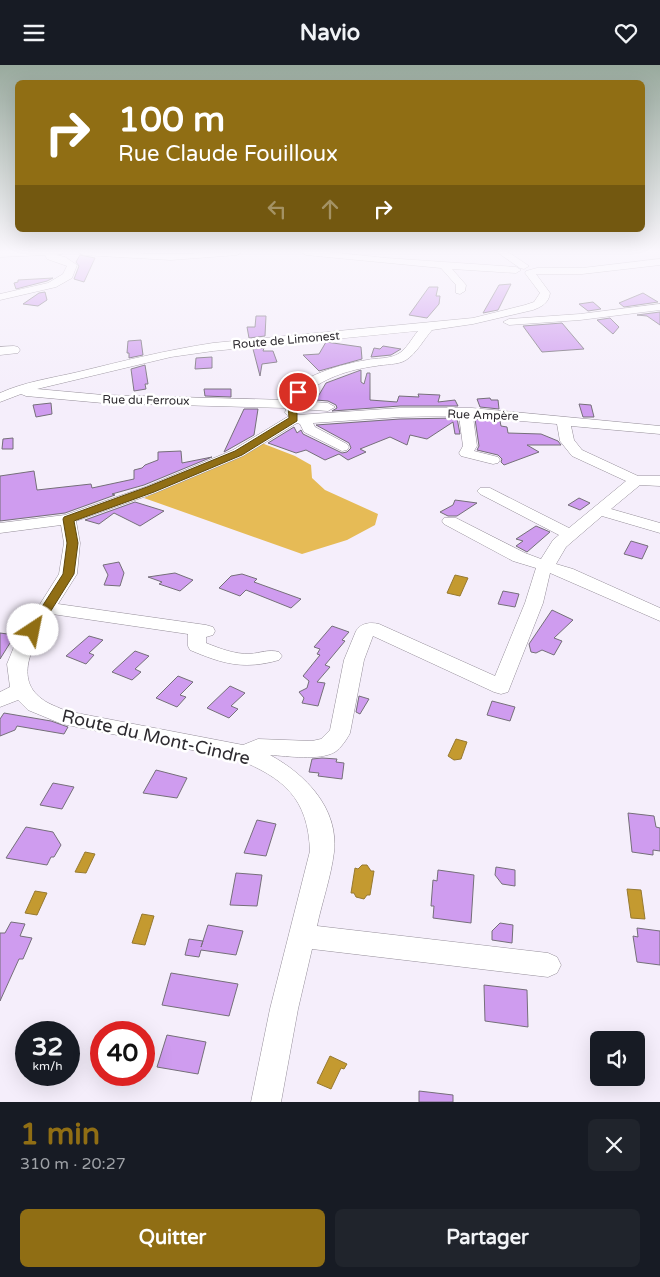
<!DOCTYPE html>
<html lang="fr">
<head>
<meta charset="utf-8">
<style>
	body { margin:0; font-family:"Varela Round",sans-serif; background:#20242c; color:#f1f3f6; height:100vh; display:flex; flex-direction:column; font-size:19px; white-space:nowrap }
	* { box-sizing:border-box; margin:0 }
	p { font-size:16px; color:#9ea1a6 }
	.icon { flex:none; width:28px; height:28px; fill:none; stroke:currentColor; stroke-width:2; stroke-linecap:round; stroke-linejoin:round }
	.map { position:relative; height:1037px; overflow:hidden }
	.drawer { display:flex; flex-direction:column; background:#171b24; flex:1 }
	.drawer>* { flex:none }
	.top-card { position:absolute; left:15px; top:15px; width:630px; height:152px; border-radius:8px; box-shadow:0 5px 20px #0002; background:#906e14; color:#fff; overflow:hidden }
	.buttons { position:absolute; left:590px; top:966px; display:grid; gap:10px }
	.buttons a { display:grid; place-items:center; width:55px; height:55px; border-radius:8px; background:#171b24; box-shadow:0 5px 20px #0002; font-size:25px }
	.speed { position:absolute; left:15px; top:956px; display:flex; gap:10px; font-size:25px; font-weight:700; text-align:center }
	.speed>* { display:grid; place-content:center; width:65px; height:65px; border-radius:50%; background:#171b24; box-shadow:0 5px 20px #0002; line-height:1 }
	.speed small { font-size:12px; font-weight:400 }
	.speed .limit { border:8px solid #d22; background:#fff; color:#111 }
	.pin { position:absolute; display:grid; place-items:center; width:42px; height:42px; color:#fff; margin:-21px; border:2px solid #fff; border-radius:50%; box-shadow:0 1px 5px #0007 }
	.me { position:absolute; width:55px; margin:-28px; rotate:34deg; stroke-linejoin:round; filter:drop-shadow(0 0 4px #0008) }
	.turn { display:flex; align-items:center; gap:18px; height:105px; padding:0 20px; font-size:22px }
	.turn .icon { width:65px; height:65px; stroke-width:2.5 }
	.turn b { display:block; font-size:35px; line-height:42px }
	.lanes { display:flex; align-items:center; height:48px; padding:0 20px; background:#0003; justify-content:center; gap:25px; direction:ltr }
	.lanes .off { opacity:.35 }
	.round { display:grid; place-items:center; flex:none; width:52px; height:52px; border-radius:8px; background:#20242c }
	.summary { display:flex; align-items:center; justify-content:space-between; height:85px; padding:0 20px }
	h1 { font-size:30px; font-weight:800; line-height:38px; color:#906e14 }
	.button { display:flex; gap:10px; margin-top:auto; padding:10px 20px }
	.button a { flex:1; height:58px; border-radius:8px; background:#906e14; color:#fff; font-size:20px; font-weight:800; line-height:58px; text-align:center }
	.button a+a { background:#20242c; color:#f1f3f6 }
	header { display:flex; justify-content:space-between; align-items:center; height:65px; padding:0 20px; background:#171b24; font-size:22px; font-weight:800 }
	.map>svg:first-child { display:block }
	.green { fill:#e6bb56 }
	.water { fill:#c49a30; stroke:#977930 }
	.building { fill:#cf9cef; stroke:#756f79 }
	.lines { fill:none; stroke-linecap:round; stroke-linejoin:round }
	.minor-casing { stroke:#958e99; stroke-width:1 }
	.minor { fill:#fff; fill-rule:evenodd }
	.route { fill:#906e14; stroke:#5e480d }
	.labels { text-anchor:middle; stroke-width:5; stroke-linejoin:round; paint-order:stroke }
	.far-street-label { font-size:12px; fill:#2e2b30; stroke:#fff }
	.near-street-label { font-size:18px; fill:#2e2b30; stroke:#fff }
</style>
</head>
<body>
<header><svg class="icon" aria-label="menu" viewBox="0 0 24 24"><path d="M4 6h16M4 12h16M4 18h16"/></svg>Navio<svg class="icon" aria-label="heart" viewBox="0 0 24 24"><path d="M12 20l-8-8c-3-5 5-10 8-4 3-6 11-1 8 4z"/></svg></header>
<div class="map">
<svg width="660" height="1037" viewBox="0 0 660 1037">
	<rect width="100%" height="100%" fill="#f5eefb"/>
	<path class="green" d="M259,377L295,391L311,400L312,413L325,425L378,449L375,460L347,475L302,489L144,433L221,398Z"/>
	<g class="water">
		<path d="M455,510L468,513L460,531L447,528Z"/>
		<path d="M456,674L467,677L461,694L454,695L448,691Z"/>
		<path d="M85,787L95,789L86,808L75,807Z"/>
		<path d="M362,800H367L371,806H374L370,830H367L364,834L356,832L354,828H351L355,803L358,804Z"/>
		<path d="M627,824L641,825L645,854L631,853Z"/>
		<path d="M35,826L47,828L37,850L25,848Z"/>
		<path d="M142,849L154,851L145,880L132,878Z"/>
		<path d="M330,991L347,999L344,1004L341,1003L331,1024L317,1018Z"/>
	</g>
	<g class="building">
		<path d="M80,190L95,193L84,217L74,214L79,201L76,197Z"/>
		<path d="M53,213L47,216L16,224L14,218L18,217V215Z"/>
		<path d="M511,219L498,245L483,248L499,220Z"/>
		<path d="M429,222H438L436,231H440L439,239L427,253L409,250Z"/>
		<path d="M45,227L47,235L38,241L23,239L39,228Z"/>
		<path d="M643,228L658,237L624,242L619,238Z"/>
		<path d="M593,237L601,244L588,246L579,239Z"/>
		<path d="M660,247V260L647,251L637,250Z"/>
		<path d="M256,251H266L265,271L249,273L247,262H255Z"/>
		<path d="M610,253L619,262L613,269L597,255Z"/>
		<path d="M562,258L584,284L542,287L523,261Z"/>
		<path d="M141,275L143,290L129,293V288H127L128,276Z"/>
		<path d="M326,277L361,282L362,294L319,306L303,290L319,289Z"/>
		<path d="M383,281L401,284L391,290L371,292L374,283L380,284Z"/>
		<path d="M264,283L263,286H273L277,297L262,299L260,311L253,284Z"/>
		<path d="M212,292V303L195,304L196,293Z"/>
		<path d="M145,300L148,319H145L146,324L134,326L131,304Z"/>
		<path d="M361,305V317L364,319L367,308H370V335L397,337L399,331L419,332L418,329L440,330L438,337L455,335L458,341H400L332,346L337,343L336,340L328,336L316,335L326,318Z"/>
		<path d="M204,324H231V332L205,331Z"/>
		<path d="M490,333L491,335H498L499,344L480,342L477,334Z"/>
		<path d="M51,338L52,349L36,352L33,340Z"/>
		<path d="M579,339L591,340L594,352H583Z"/>
		<path d="M244,344H258L254,370L224,387Z"/>
		<path d="M457,353L460,369H455L453,357L427,374L410,370L407,380L390,372L360,384L366,387L348,395L339,389L325,395L306,385L296,388L268,378L294,362L297,368L301,365L303,369L342,388L347,387L351,383L349,378L316,360L400,354Z"/>
		<path d="M475,354L500,356L501,361L507,362L508,368L541,369L558,376L561,380H527L539,387L504,400L501,397L502,394L498,390L477,385L479,381Z"/>
		<path d="M13,373V384H2L3,374Z"/>
		<path d="M181,386L182,398L212,392L144,420L112,429L115,430L65,448L0,456V411L34,406L37,425L91,419L92,423L134,414V405L142,403L145,400L158,395V387Z"/>
		<path d="M579,433L590,438L580,445L568,440Z"/>
		<path d="M455,435L477,438L457,451H448L440,447L453,440Z"/>
		<path d="M135,437L164,446L140,461L114,448L99,459L85,455Z"/>
		<path d="M536,461L550,467L527,487L516,481L523,476L516,474Z"/>
		<path d="M631,476L648,481L642,494L624,489Z"/>
		<path d="M119,497L124,508L120,521L104,520L108,510L103,500Z"/>
		<path d="M175,508L193,515L180,526L159,519L162,517L148,512Z"/>
		<path d="M242,509L257,514L254,517L301,534L291,543L246,525L240,531L219,523L231,511Z"/>
		<path d="M503,526L519,529L515,542L498,539Z"/>
		<path d="M552,545L573,555L554,573L562,576L554,590L542,585L536,588L531,587L529,579Z"/>
		<path d="M332,561L349,567L342,575L345,576L325,600L330,602L317,617L325,618L318,641L302,638L304,633L299,627L307,623L309,616L303,611L320,590L317,589L320,584L314,582Z"/>
		<path d="M0,568L15,570L0,594Z"/>
		<path d="M89,571L103,575L89,588L94,590L86,599L66,591Z"/>
		<path d="M135,586L149,591L135,604L141,607L132,615L112,607Z"/>
		<path d="M178,611L193,617L180,630L186,632L177,642L156,633Z"/>
		<path d="M230,621L245,628L231,641L238,644L229,653L207,643Z"/>
		<path d="M359,631L369,634L360,649L356,647Z"/>
		<path d="M492,636L515,642L510,656L487,650Z"/>
		<path d="M4,648L51,656L68,662L64,669L17,661L15,665L0,671V654Z"/>
		<path d="M322,693L337,694L336,697L344,698L342,714L318,711L319,708L309,707L312,694Z"/>
		<path d="M156,705L187,713L177,733L143,728Z"/>
		<path d="M53,718L74,722L62,744L40,740Z"/>
		<path d="M628,748L654,751L656,762L660,763V786L653,785V790L632,787Z"/>
		<path d="M257,755L276,759L266,791L244,788Z"/>
		<path d="M26,762L53,767L61,780L54,792H51L47,800L6,793Z"/>
		<path d="M496,802L515,805V821L502,819L495,810Z"/>
		<path d="M438,805L474,810L471,858L433,853L434,841H431L433,815L437,816Z"/>
		<path d="M236,808L262,810L257,841L230,840Z"/>
		<path d="M11,857L25,859L20,871L32,873L23,894H19L0,936V868H5Z"/>
		<path d="M500,858L513,860L512,878L492,875V866Z"/>
		<path d="M208,860L243,866L236,890L201,885L199,892L185,890L189,874L203,876L201,882Z"/>
		<path d="M637,863L660,866V900L637,897L633,871L638,872Z"/>
		<path d="M171,908L238,919L229,951L162,940Z"/>
		<path d="M484,920L527,925L528,962L485,956Z"/>
		<path d="M167,970L206,977L198,1009L157,1002Z"/>
		<path d="M419,1026L453,1030V1037H419Z"/>
	</g>
	<g class="lines">
		<g class="minor-casing">
			<g id="minor">
				<path d="M0,187H64L62,189L56,190L65,192L77,200L72,213L56,222L0,235V229L48,218L63,209L67,201L47,194L45,190L0,192Z"/>
				<path d="M78,187L171,189L242,187L237,190L171,195L83,190Z"/>
				<path d="M301,187H329L386,193L516,202L521,205L516,208L452,204L466,220L465,226L460,229L456,228V220L441,203L306,190Z"/>
				<path d="M497,187H508L529,201L524,204L520,203Z"/>
				<path d="M660,194V200L582,209H536L550,228C549,238 541,242 533,245L473,259L432,265C424,274 416,289 406,295C398,300 385,299 376,301C347,305 323,313 301,332V336L328,338L335,342L328,346L300,344L297,350L400,343H472L660,361V369L571,361L574,375L582,385L638,411H660V421L640,420L611,444L660,458V468L602,451L566,482L556,499L573,504L660,543V556L550,508L543,538L508,627L501,629L494,627L373,571L364,595L350,668C347,674 341,683 335,687C319,696 288,691 270,690C305,709 339,743 334,787C331,812 322,837 317,861L548,888L557,892L561,900L557,908L548,912L312,884L298,944L281,1037H251L270,944L310,786C308,733 284,713 237,694L62,659L28,645L18,635L0,642V627L10,622L7,599L16,577L59,509L64,478L61,460L0,468V458L65,450L145,422L233,385L289,351L285,348L286,343L103,338L26,331L21,329L0,337V328C24,317 52,313 78,307C123,296 167,285 213,278L473,253L525,240L534,237L540,228L525,208L526,206L537,203H582ZM418,266C412,273 406,285 398,289C390,294 376,293 367,295C347,298 292,311 288,335L103,330L37,324L171,292L213,286ZM459,351L463,381L459,388L461,391L493,399L498,398L500,395L498,392L474,386L477,381L473,352L557,359L560,376L572,391L626,416L569,463L490,423H480L477,426L480,429L559,470L553,475L541,494L525,488L456,453H444L442,456L444,459L513,496L536,503L525,538L495,611L379,559C370,557 361,558 356,566L344,595L330,665L321,674L312,676L258,674L243,680L66,646C58,642 48,639 42,634C11,612 37,573 52,549L188,569V581L190,585C223,599 244,605 279,595L282,591L279,587C269,584 260,588 250,589C234,589 221,584 206,578V572L213,570L215,566L213,562L206,560L58,539L77,509L80,478L76,456L155,428L243,391L297,358L300,359L304,367L342,386L347,385L349,382L347,379L315,362L313,358L400,352Z"/>
				<path d="M660,239V245L580,255L509,260L503,257L509,254L580,249Z"/>
				<path d="M14,281L18,282L20,285L18,288L0,290V282Z"/>
			</g>
		</g>
		<use href="#minor" class="minor"/>
	</g>
	<linearGradient id="sky" x2="0" y2="1"><stop stop-color="#99aa9e"/><stop offset="0.56" stop-color="#faf7fd"/><stop offset="1" stop-color="#faf7fd" stop-opacity="0"/></linearGradient>
	<rect width="660" height="332" fill="url(#sky)"/>
	<path class="route" d="M298,324L302,327L297,339V356L242,390L154,427L74,456L78,478L74,509L37,568H28L27,565L63,509L67,478L63,454L64,452L147,422L235,386L289,353C288,342 287,330 298,324Z"/>
	<g class="labels">
		<g class="far-street-label">
			<text transform="translate(286 275) rotate(-5)" y="4">Route de Limonest</text>
			<text transform="translate(146 335) rotate(1)" y="4">Rue du Ferroux</text>
			<text transform="translate(483 350) rotate(2)" y="4">Rue Ampère</text>
		</g>
		<g class="near-street-label">
			<text transform="translate(156 672) rotate(13)" y="6">Route du Mont-Cindre</text>
		</g>
	</g>
</svg>
<div class="buttons">
<a><svg class="icon" aria-label="sound" viewBox="0 0 24 24"><path d="M4 9h4l5-4v14l-5-4H4zM17 9q2 3 0 6"/></svg></a>
</div>
<div class="speed"><div>32<small>km/h</small></div><div class="limit">40</div></div>
<div class="pin" style="left:298px;top:327px;background:#d93025"><svg class="icon" aria-label="arrive" viewBox="0 0 24 24"><path d="M6 21V4h12l-3 4 3 4H6"/></svg></div>
<svg class="me" style="left:33px;top:565px" viewBox="-20 -20 40 40"><circle r="19" fill="#fff"/><path d="M0-13L10 11 0 6-10 11z" fill="#906e14"/></svg>
<div class="top-card">
<div class="turn"><svg class="icon" aria-label="right" viewBox="0 0 24 24"><path d="M7 20v-9h11M14 6l5 5-5 5"/></svg><div><b>100 m</b>Rue Claude Fouilloux</div></div>
<div class="lanes"><svg class="icon off" aria-label="left" viewBox="0 0 24 24"><path d="M17 20v-9H6M10 6l-5 5 5 5"/></svg><svg class="icon off" aria-label="ahead" viewBox="0 0 24 24"><path d="M12 20V5M6 11l6-6 6 6"/></svg><svg class="icon" aria-label="right" viewBox="0 0 24 24"><path d="M7 20v-9h11M14 6l5 5-5 5"/></svg></div>
</div>
</div>
<section class="drawer">
<div class="summary"><div><h1>1 min</h1><p>310 m · 20:27</p></div><a class="round"><svg class="icon" aria-label="close" viewBox="0 0 24 24"><path d="M6 6l12 12M18 6L6 18"/></svg></a></div>
<div class="button"><a>Quitter</a><a>Partager</a></div>
</section>
</body>
</html>
